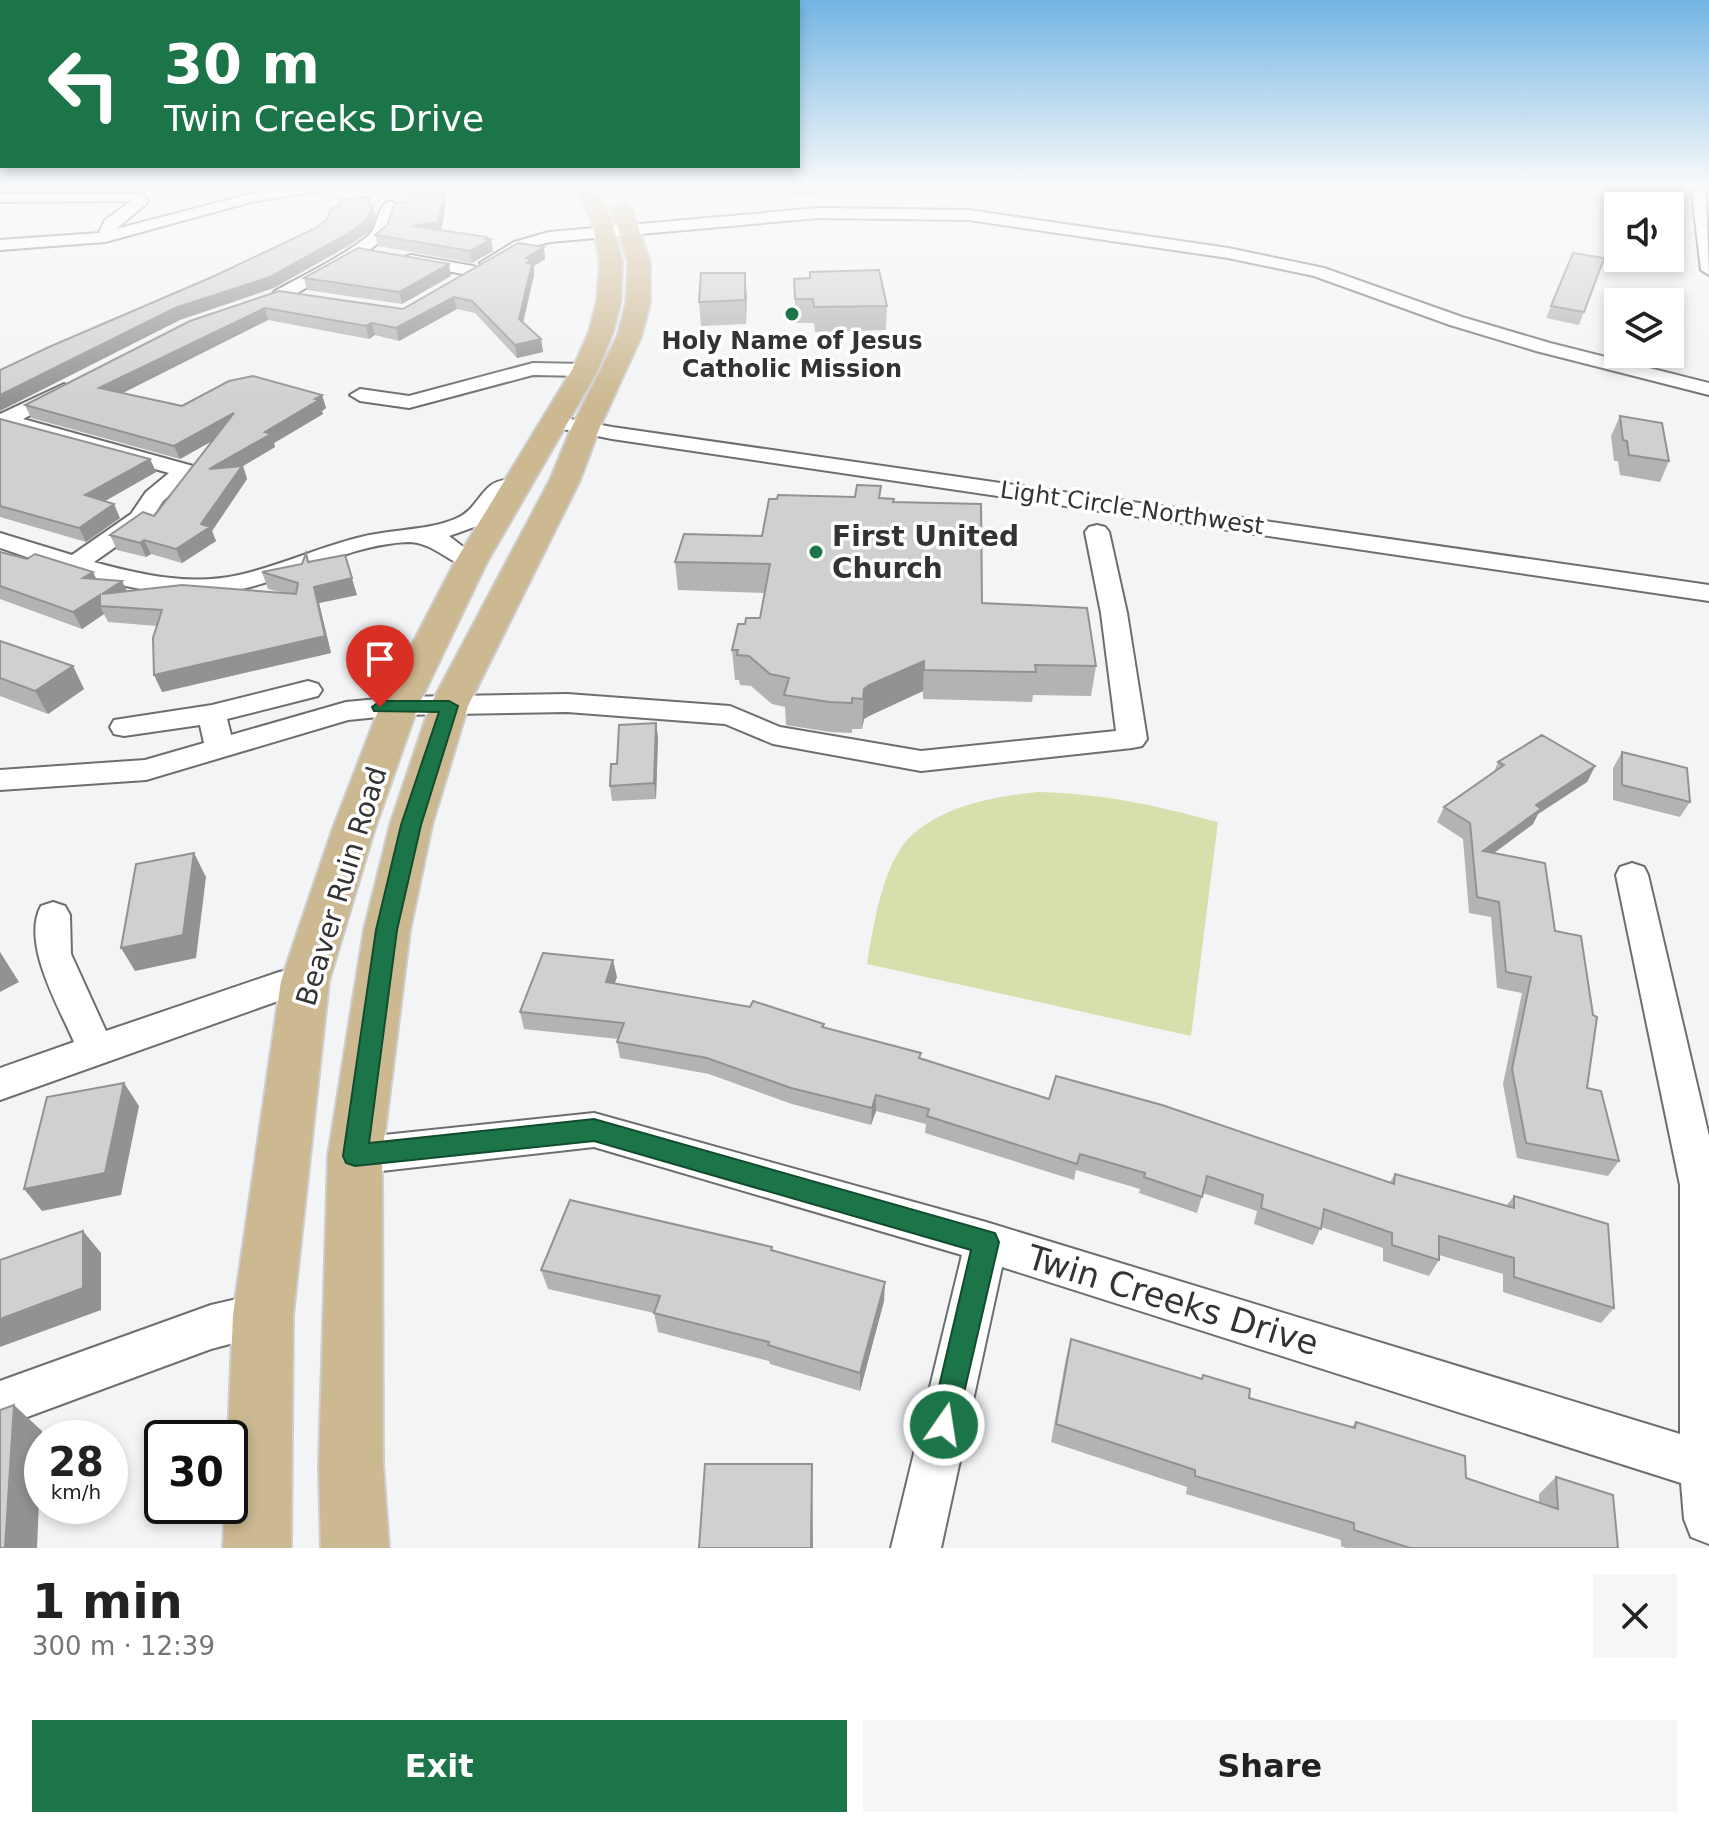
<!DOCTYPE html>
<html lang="en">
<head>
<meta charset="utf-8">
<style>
	body { margin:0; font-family:"DejaVu Sans",sans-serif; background:#f6f6f6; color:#222; height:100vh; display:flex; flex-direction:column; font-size:30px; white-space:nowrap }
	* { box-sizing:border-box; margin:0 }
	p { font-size:26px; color:#767676 }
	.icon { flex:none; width:44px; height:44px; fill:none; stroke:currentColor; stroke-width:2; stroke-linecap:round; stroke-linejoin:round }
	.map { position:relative; height:1548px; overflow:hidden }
	.details { display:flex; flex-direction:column; background:#fff; flex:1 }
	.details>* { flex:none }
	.banner { position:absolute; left:0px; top:0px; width:800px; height:168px; box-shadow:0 4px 12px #0003; background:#1c7548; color:#fff; overflow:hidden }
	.controls { position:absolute; left:1604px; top:192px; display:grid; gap:16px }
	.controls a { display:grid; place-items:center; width:80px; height:80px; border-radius:0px; background:#fff; box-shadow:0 4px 12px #0003; font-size:40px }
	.speed { position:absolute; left:24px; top:1420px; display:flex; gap:16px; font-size:40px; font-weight:700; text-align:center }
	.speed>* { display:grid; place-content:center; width:104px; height:104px; border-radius:50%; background:#fff; box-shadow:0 4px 12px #0003; line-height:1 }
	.speed small { font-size:20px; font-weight:400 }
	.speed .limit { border:4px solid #111; border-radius:12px; background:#fff; color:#111 }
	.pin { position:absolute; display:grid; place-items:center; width:68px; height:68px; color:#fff; margin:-82px -34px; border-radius:50% 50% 50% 0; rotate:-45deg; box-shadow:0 0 8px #0007 }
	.pin .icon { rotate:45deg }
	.me { position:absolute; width:88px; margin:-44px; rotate:13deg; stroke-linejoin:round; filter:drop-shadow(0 0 6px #0008) }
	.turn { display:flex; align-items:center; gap:28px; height:168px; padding:0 32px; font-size:36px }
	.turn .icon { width:104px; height:104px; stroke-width:2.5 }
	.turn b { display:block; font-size:56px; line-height:68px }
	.round { display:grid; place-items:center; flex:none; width:84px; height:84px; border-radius:0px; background:#f6f6f6 }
	.headline { display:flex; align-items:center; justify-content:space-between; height:136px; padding:0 32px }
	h1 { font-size:48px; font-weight:700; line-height:60px }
	.action { display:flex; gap:16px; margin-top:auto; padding:16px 32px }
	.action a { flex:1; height:92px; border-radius:0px; background:#1c7548; color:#fff; font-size:32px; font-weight:700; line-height:92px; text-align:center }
	.action a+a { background:#f6f6f6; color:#222 }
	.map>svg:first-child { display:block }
	.green { fill:#d7e0ad }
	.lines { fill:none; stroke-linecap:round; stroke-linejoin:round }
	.minor-casing { stroke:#6e6e6f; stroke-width:4 }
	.major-casing { stroke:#cecece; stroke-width:4 }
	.minor { fill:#fff; fill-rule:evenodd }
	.major { fill:#ccb891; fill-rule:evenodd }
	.wall { fill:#b4b3b3 }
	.shaded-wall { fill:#929292 }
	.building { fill:#d1d0d0; stroke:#929292; stroke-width:2 }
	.route { fill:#1c7548; stroke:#124c2f; stroke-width:2 }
	.poi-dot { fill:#1c7548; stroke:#fff; stroke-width:3 }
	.labels { text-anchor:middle; stroke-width:7; stroke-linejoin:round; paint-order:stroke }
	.far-poi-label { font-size:24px; font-weight:bold; fill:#333334; stroke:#fff }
	.far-street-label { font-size:24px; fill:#333334; stroke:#fff }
	.poi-label { font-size:28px; font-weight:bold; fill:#333334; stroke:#fff; text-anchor:start }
	.street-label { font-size:28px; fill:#333334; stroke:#fff }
	.near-street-label { font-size:34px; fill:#333334; stroke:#fff }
</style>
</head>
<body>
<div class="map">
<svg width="1709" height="1548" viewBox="0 0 1709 1548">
	<rect width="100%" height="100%" fill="#f3f4f5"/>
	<path class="green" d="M1039,792C1107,794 1153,805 1218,822L1191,1036L867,964C873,928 881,875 903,845C933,807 995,796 1039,792Z"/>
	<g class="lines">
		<g class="minor-casing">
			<g id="minor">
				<path d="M289,187H325L318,191L251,202L105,242L0,250V240L99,233L105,220L131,201L0,202V194H142L148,201L146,204L116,229L250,194Z"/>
				<path d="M1699,189L1706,193L1709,275L1701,270L1692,193Z"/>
				<path d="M390,201L397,205L385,238L364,254L287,299H275L272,295L275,291C306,274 340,258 368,236C379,227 376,206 390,201Z"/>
				<path d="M819,208L969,210L1228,248L1324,268L1462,317L1550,343L1709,383V395L1536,351L1450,325L1314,276L1228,258L969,220L819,218L550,242L526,248L494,266H482L480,263L514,242L549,232Z"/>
				<path d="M411,255L473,266L481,271L473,276L405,263V257Z"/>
				<path d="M533,363L585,364L595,370L585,376L533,375L409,408L360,401L350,395L360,389L409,396Z"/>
				<path d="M64,384L74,390L71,394L23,419L193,466L196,471L163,501L148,524L94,562C141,575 191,586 239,575C280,566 319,547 361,537C393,529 425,531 455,519C473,512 477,497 490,486C496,480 511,479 519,477L530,484L527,489L507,494L491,516L477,526L449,536L483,562L480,567C456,573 438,542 408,542C354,544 301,574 250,587C166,609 78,574 0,548V533L72,555L131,514L146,492L169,473L6,427L0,428V414Z"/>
				<path d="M555,416L612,427L1709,585V601L612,439L548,426L545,422L548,418Z"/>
				<path d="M1097,525L1105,527L1109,532L1127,613L1147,739L1142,746L1132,748L921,771L773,744L725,724L567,712L399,715L348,720L146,780L0,790V770L145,760L204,743L200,725L124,736L114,734L110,727L114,720L212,705L308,681L318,684L322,690L318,696L227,719L231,735L346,702L399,697L567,694L730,706L780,727L921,751L1116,731L1101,613L1085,532L1089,527Z"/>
				<path d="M1632,863L1644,867L1648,875L1709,1136V1544L1691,1537L1684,1519L1681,1483L1002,1267L941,1548H891L962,1255L594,1147L355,1174L341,1169L335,1156L341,1143L355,1138L594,1113L986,1222L1680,1434V1185L1616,875L1620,867Z"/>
				<path d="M53,902L65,906L70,915L71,954L106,1031L279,972L305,967L318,971L323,981L318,991L281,1000L0,1100V1068L74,1042C59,1007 21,943 41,906Z"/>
				<path d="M263,1293L279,1299L285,1315L279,1331L211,1349L0,1427V1381L211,1305Z"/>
			</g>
		</g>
		<g class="major-casing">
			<g id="major">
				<path d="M575,187H594L612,221L622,261L621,301L613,332L598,370L487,562L418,706L374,831L329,981L293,1315L291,1548H223L225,1506H230L228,1438L233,1315L281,981L332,831L380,706L455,562L572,370L589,332L597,301L600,261L592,221Z"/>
				<path d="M622,203L632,209L650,262V303L641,337L599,429L580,480L468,706L432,825L410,930L382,1156L383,1465L389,1548H321L319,1465L328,1156L364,930L390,825L430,706L550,480L571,429L617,337L626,303L628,262L612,209Z"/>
			</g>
		</g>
		<use href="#minor" class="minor"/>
		<use href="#major" class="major"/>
	</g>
	<g class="wall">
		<path d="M164,187H236L234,189H164Z"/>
		<path d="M791,187H819V195L794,196Z"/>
		<path d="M444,192L446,203L441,230L488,239L493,251L472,263L378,246L375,235L387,225L409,202Z"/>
		<path d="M544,247L545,259L534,266V275L523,323L541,339L543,352L517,358L475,313L457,309L399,341L375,335L369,339L268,320L122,393L182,406L322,395L326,408L322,411L323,414L274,443L275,447L243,466L247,479L212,531L216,541L182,563L151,554L146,557L117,550L110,535L154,516L212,441L180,459L31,418L25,405L279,291L403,309Z"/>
		<path d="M1604,258L1579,325L1546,318L1551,306Z"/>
		<path d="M745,273L746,324L701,326L699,302Z"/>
		<path d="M451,276L402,304L307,290L304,278Z"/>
		<path d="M794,279L887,306L886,330L815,332L814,323H796Z"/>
		<path d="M1620,416L1669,461L1660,482L1620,475L1618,461H1614L1611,436Z"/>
		<path d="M0,419L150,459L156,472L105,501L120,518L86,542L0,517Z"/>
		<path d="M880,498L893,502L982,603L1096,666L1091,696L1033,695L1032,702L923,699V691L869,716L864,719L862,729H852V733L830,732L786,725L785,707L772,704L751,686L740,685L739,680H735L732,650L745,624L760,618L765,593L678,590L675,562L762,536Z"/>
		<path d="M0,552L96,579L127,591L284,593L268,589L262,572L302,564L306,553L309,562L357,595L319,603L331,653L162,692L157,626L108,622L104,614L82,629L0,599Z"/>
		<path d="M0,641L73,666L84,689L48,714L0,696Z"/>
		<path d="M656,723L658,738L656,799L612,801L610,786L617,764Z"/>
		<path d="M1622,752L1690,802L1680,817L1613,800V768Z"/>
		<path d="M1498,762L1595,766L1587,782L1538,814L1533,824L1494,853L1555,931L1587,1088L1619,1161L1608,1176L1517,1158L1503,1084L1522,993L1497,988L1491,917L1469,913L1463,839L1437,822L1444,807L1494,772Z"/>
		<path d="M617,977L614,984L824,1024V1027L1049,1099L1390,1182L1395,1174L1506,1206L1514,1196L1614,1308L1601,1323L1503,1292V1274L1439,1255V1260L1429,1276L1383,1261V1248L1321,1227L1313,1245L1254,1224L1257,1211L1203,1193L1197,1213L1139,1193L1140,1189L1076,1170L1074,1180L925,1133L926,1124L876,1111L871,1125L792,1104L709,1074L620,1058L617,1042L618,1039L524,1029L520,1012Z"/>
		<path d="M772,1247V1251L884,1301L860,1391L770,1364L769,1361L658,1332L654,1313L548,1289L541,1270Z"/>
		<path d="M1071,1339L1201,1379L1203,1375L1249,1398L1352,1427L1356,1422L1466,1478L1539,1503V1494L1556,1477L1618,1548H1346L1341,1546V1540L1186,1494L1187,1487L1051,1442L1066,1358Z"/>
	</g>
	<g class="shaded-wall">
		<path d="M444,192L446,203L441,233L412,226Z"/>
		<path d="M369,197L371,209L373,205L376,216L370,231L350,245L274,288L180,320L0,411V395L175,308L270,277Z"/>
		<path d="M487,237L488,241L491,239L493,251L472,263L470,251Z"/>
		<path d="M544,247L545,259L534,266V275L521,331L519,319L526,258Z"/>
		<path d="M449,264L451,276L402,304L399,292Z"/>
		<path d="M745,273L747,296L746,324L745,300Z"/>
		<path d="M454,297L457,309L399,341L396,328Z"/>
		<path d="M265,308L268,320L105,402L99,388Z"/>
		<path d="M372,323L375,335L369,339L366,326Z"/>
		<path d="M541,339L543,352L517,358L515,345Z"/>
		<path d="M322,395L326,408L322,411L323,414L274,443L275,447L243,466L247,479L212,531L216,541L182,563L176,549L201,524L209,469Z"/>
		<path d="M234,413L239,426L180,459L174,446Z"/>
		<path d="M150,459L156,472L91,509L85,495Z"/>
		<path d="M114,504L120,518L86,542L79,528Z"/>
		<path d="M144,540L151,554L146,557L140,543Z"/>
		<path d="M345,555L357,595L319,603L331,653L162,692L154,675L314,587Z"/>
		<path d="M93,572L101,588L83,578Z"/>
		<path d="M122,581L130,597L102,594Z"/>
		<path d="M100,595V606L104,614L82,629L73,612Z"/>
		<path d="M924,661L923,691L869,716L864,719L862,729L864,689L869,685Z"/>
		<path d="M73,666L84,689L48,714L35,691Z"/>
		<path d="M656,723L658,738L656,799L654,783Z"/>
		<path d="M1595,766L1587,782L1538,814L1533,824L1475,867L1483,851L1536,805Z"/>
		<path d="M194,853L206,877L196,958L135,971L121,948Z"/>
		<path d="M0,952L19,982L0,992Z"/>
		<path d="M613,960L617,977L609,999L606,982Z"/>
		<path d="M124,1083L139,1106L121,1195L42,1211L24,1189Z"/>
		<path d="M876,1095V1111L871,1125L872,1108Z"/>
		<path d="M83,1231L101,1253V1310L0,1347V1319Z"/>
		<path d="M885,1282L884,1301L860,1391V1373Z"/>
		<path d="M14,1405L42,1431L37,1548H5Z"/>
		<path d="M812,1464L813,1548H811Z"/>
	</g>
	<g class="building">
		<path d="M444,192L438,222L412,226L487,237L485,239H491L470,251L375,235L387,225L395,203L409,202L411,194Z"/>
		<path d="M369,197V205H373L367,220L347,234L270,277L175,308L0,395V370L49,347L212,277L316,228L327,219L331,208L340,207V200Z"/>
		<path d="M518,243L544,247L526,258L532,259L527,263L532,264L519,319L541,339L515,345L472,301L454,297L396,328L372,323L366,326L265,308L99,388L182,406L229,381L253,376L322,395L315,399L319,400L265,432L271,434L209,469L242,466L201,524L210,527L176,549L144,540L140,543L110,535L143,512L154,516L234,413L174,446L25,405L190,321L279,291L403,309Z"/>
		<path d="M358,248L449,264L399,292L304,278Z"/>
		<path d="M1573,253L1604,258L1584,312L1551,306Z"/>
		<path d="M879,270L887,306L814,307L813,299H795L794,279L810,278V272Z"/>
		<path d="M701,273H745V300L699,302Z"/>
		<path d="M1620,416L1662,423L1669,461L1629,455L1627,441L1623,440Z"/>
		<path d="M0,419L150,459L85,495L114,504L79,528L0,506Z"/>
		<path d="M857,485L881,486L879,498L894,499L893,502L981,504L982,603L1087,608L1096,666L1035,665L1036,672L924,670V661L869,685L864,689L863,699L852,698V703L829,702L784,695L789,678L770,674L749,656L737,655L738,650H732L738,624H745L746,618H760L770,564L675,562L684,534L762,536L769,499H777L778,495L855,497Z"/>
		<path d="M0,552L27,559L35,554L93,572L83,578L122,581L102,594L182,585L296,594L298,583L262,572L302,564L306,553L308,562L345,555L352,578L314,587L325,636L154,675L153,638L162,610L100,606V595L73,612L0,586Z"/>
		<path d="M0,641L73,666L35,691L0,678Z"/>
		<path d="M656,723L654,783L610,786L611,764H617L619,725Z"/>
		<path d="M1542,735L1595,766L1536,805L1541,809L1483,851L1545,863L1555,931L1581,936L1593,1015L1597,1017L1587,1088L1601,1091L1619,1161L1526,1143L1512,1069L1531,977L1506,972L1499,902L1477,897L1470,823L1444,807L1504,765L1498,762Z"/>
		<path d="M1622,752L1687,768L1690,802L1622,785Z"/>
		<path d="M194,853L183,935L121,948L136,864Z"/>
		<path d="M543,953L613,960L606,982L750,1007L753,1001L824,1024L822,1027L921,1053L919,1058L1049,1099L1056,1076L1162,1105L1394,1184L1395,1174L1514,1208V1196L1608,1224L1614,1308L1514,1277V1258L1439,1236V1260L1392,1245V1233L1324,1209L1321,1229L1261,1208L1263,1195L1207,1176L1202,1197L1144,1177L1145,1173L1080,1154L1077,1164L927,1116L929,1109L876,1095L872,1108L791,1088L707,1058L617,1042L624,1023L520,1012Z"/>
		<path d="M124,1083L105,1173L24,1189L47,1097Z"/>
		<path d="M570,1200L772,1247L771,1250L885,1282L860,1373L768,1345L769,1342L654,1313L660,1296L541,1270Z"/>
		<path d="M83,1231V1288L0,1319V1260Z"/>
		<path d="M1071,1339L1202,1379L1203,1375L1250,1389L1249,1398L1355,1428L1356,1422L1465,1456L1466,1478L1558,1509L1556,1477L1613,1495L1618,1548H1410L1354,1530V1523L1195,1476V1470L1056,1424Z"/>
		<path d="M14,1405L5,1548H0V1410Z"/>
		<path d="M705,1464H812L811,1548H699Z"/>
	</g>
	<linearGradient id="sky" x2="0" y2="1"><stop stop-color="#72b5e3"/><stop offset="0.46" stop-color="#fafafa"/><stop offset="1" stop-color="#fafafa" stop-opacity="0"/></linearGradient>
	<rect width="1709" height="404" fill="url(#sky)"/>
	<path class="route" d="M380,701H449L458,706L421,825L397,930L369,1143L594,1119L995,1233L999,1242L954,1436L944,1440L934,1436L930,1425L971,1250L594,1141L355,1166L346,1163L343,1156L376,930L401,825L439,712L374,711L372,707Z"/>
	<g class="poi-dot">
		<circle cx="792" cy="314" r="8"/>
		<circle cx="816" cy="552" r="8"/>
	</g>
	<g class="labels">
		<g class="far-poi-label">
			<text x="792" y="349">Holy Name of Jesus<tspan x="792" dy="28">Catholic Mission</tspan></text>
		</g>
		<g class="far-street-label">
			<text transform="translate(1132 508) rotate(8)" y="8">Light Circle Northwest</text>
		</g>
		<g class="poi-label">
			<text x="832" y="546">First United<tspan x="832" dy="32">Church</tspan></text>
		</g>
		<g class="street-label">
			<text transform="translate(341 886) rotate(-73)" y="10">Beaver Ruin Road</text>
		</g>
		<g class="near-street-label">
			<text transform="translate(1173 1300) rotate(17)" y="12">Twin Creeks Drive</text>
		</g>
	</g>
</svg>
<div class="controls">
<a><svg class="icon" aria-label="sound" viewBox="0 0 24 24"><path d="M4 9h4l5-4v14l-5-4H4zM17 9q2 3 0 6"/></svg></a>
<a><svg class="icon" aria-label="layers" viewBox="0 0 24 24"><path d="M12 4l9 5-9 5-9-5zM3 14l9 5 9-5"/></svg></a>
</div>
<div class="speed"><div>28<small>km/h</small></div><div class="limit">30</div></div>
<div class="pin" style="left:380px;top:707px;background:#d93025"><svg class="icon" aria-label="arrive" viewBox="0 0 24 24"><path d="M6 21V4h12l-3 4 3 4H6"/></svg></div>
<svg class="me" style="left:944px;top:1425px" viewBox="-20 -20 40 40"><circle r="17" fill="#1c7548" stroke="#fff" stroke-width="3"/><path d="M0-11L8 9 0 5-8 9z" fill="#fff"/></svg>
<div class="banner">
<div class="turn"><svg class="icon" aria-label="left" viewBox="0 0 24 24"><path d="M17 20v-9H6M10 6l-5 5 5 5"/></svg><div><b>30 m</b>Twin Creeks Drive</div></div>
</div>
</div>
<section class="details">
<div class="headline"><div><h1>1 min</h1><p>300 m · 12:39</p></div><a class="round"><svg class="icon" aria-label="close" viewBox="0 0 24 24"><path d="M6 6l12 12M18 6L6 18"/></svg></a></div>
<div class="action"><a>Exit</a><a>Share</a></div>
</section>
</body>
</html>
